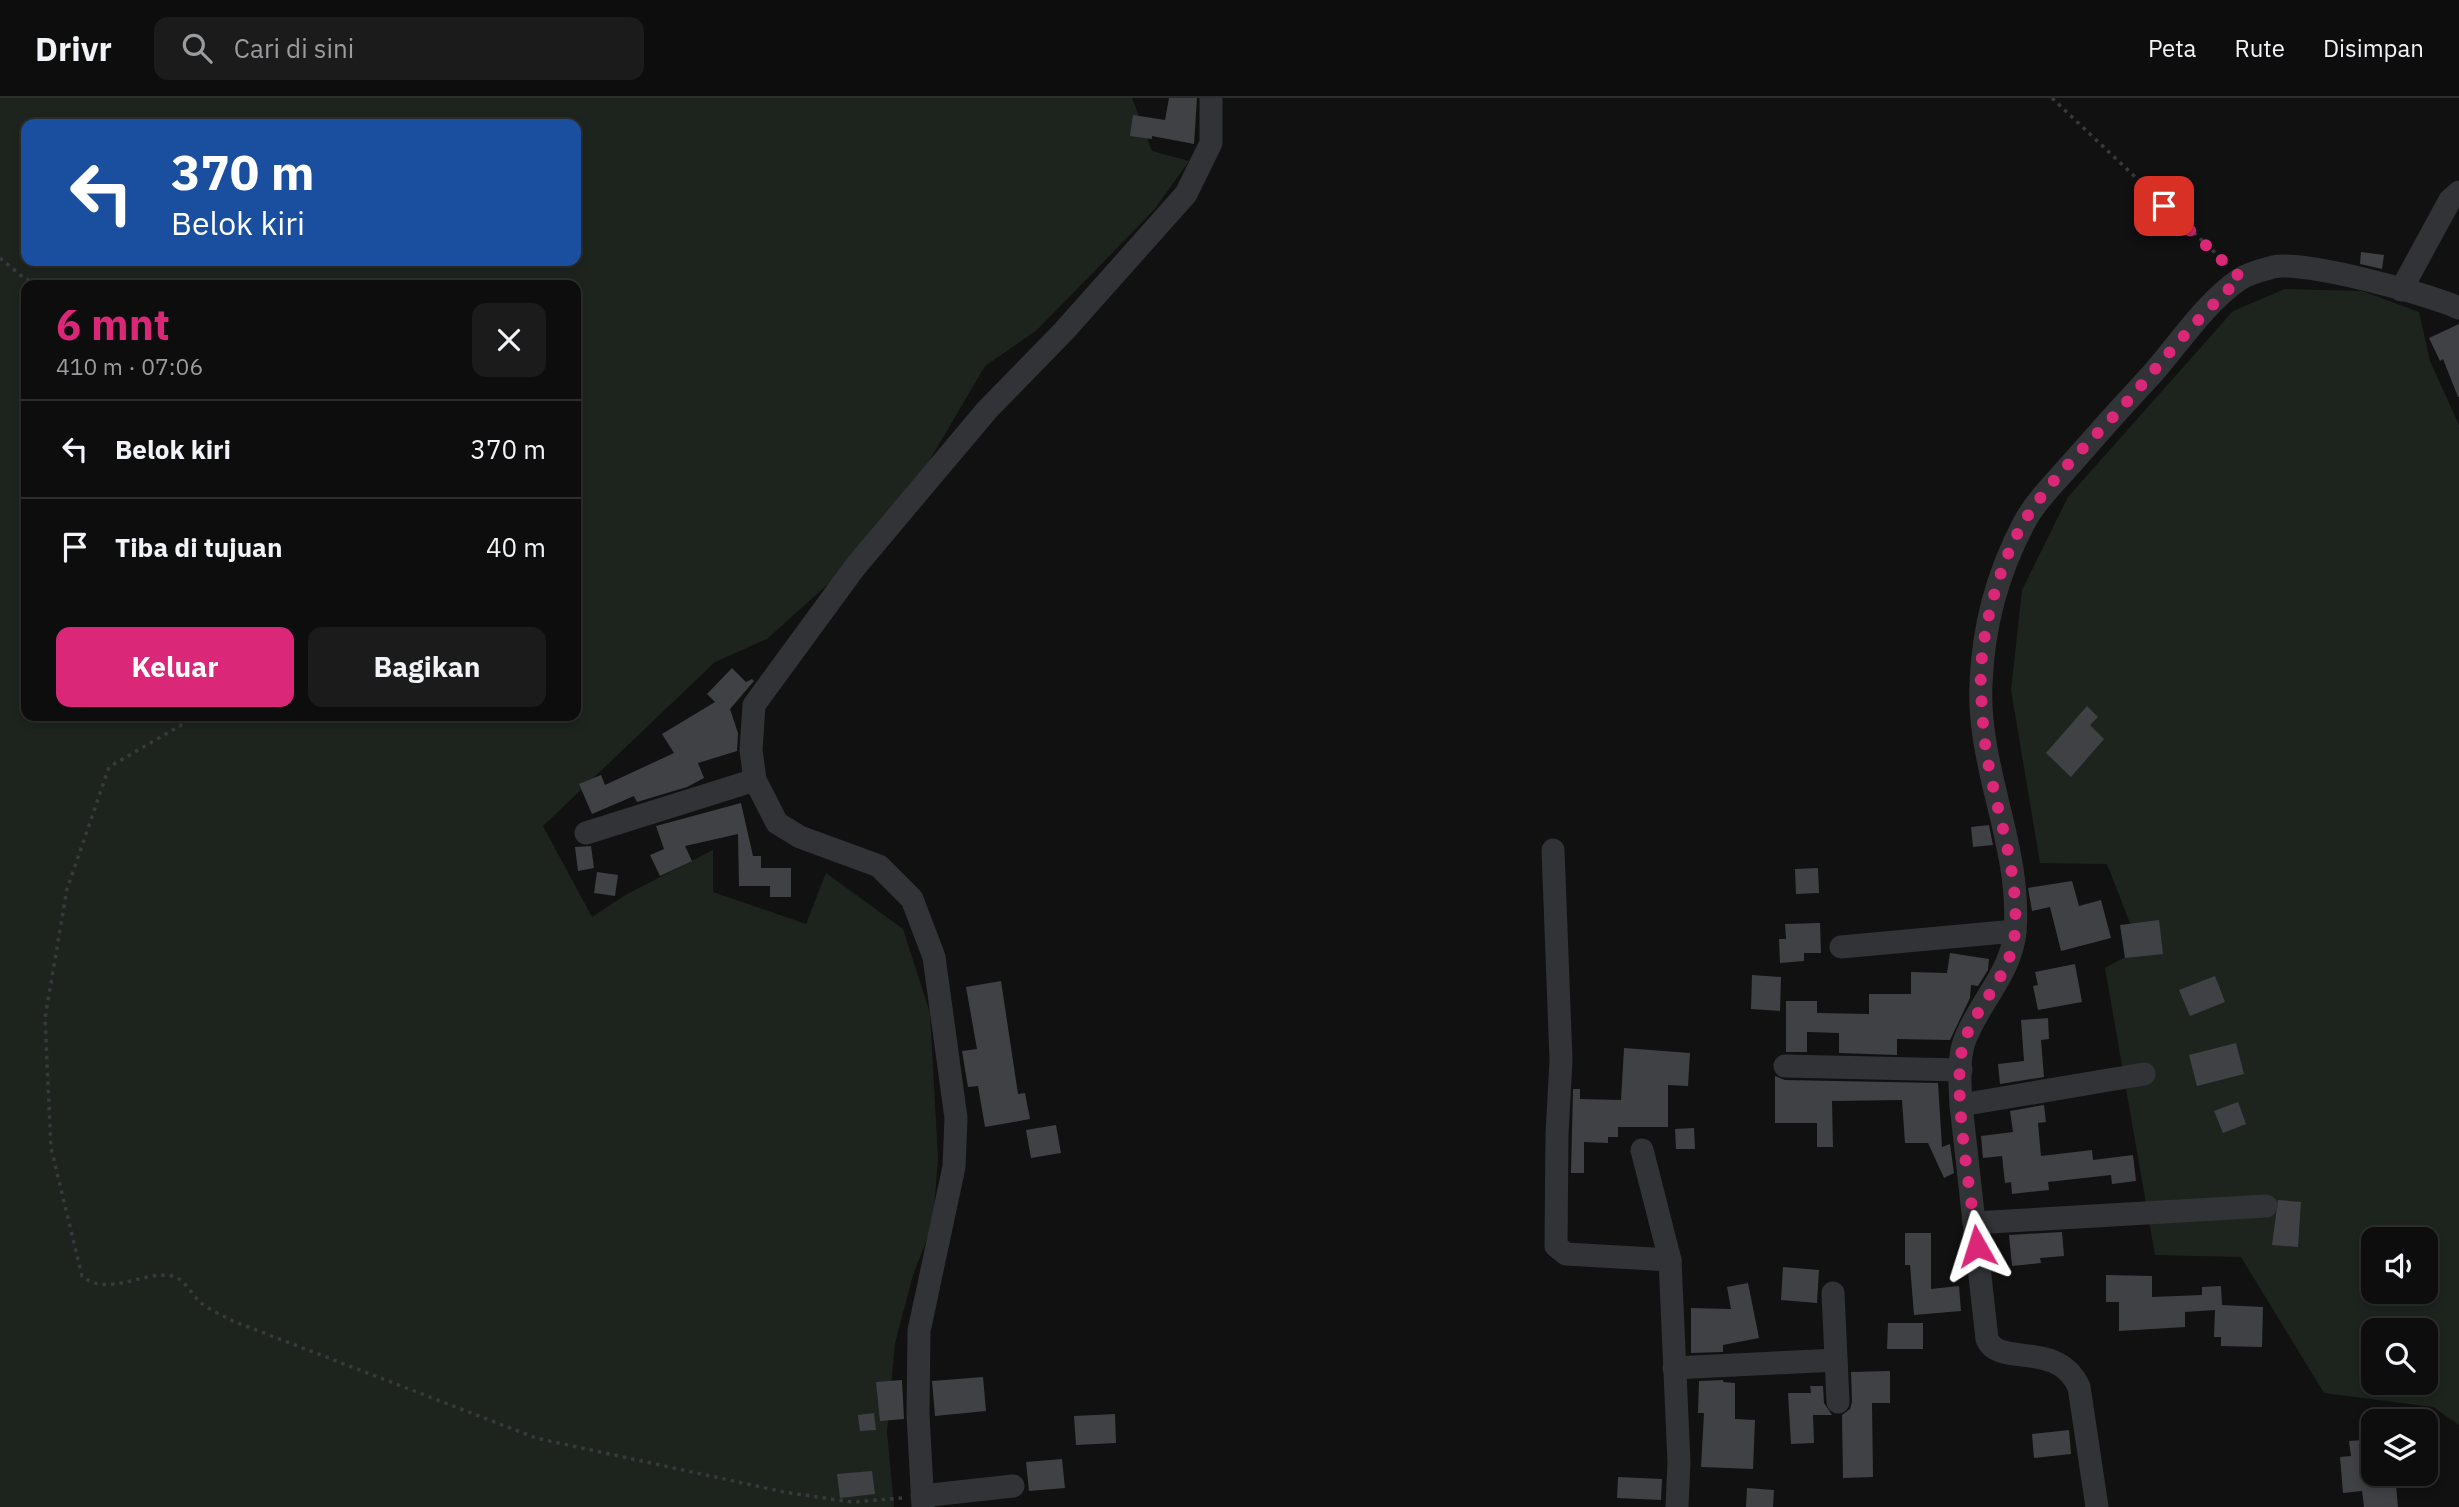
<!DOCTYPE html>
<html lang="id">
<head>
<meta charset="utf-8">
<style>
	body { margin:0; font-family:"IBM Plex Sans",sans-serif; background:#1b1b1c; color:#f1f3f6; height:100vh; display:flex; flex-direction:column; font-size:26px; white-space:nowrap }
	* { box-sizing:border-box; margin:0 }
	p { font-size:23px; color:#9a9c9e }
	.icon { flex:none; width:38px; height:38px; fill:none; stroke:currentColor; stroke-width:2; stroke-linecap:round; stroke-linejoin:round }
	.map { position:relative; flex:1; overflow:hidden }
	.panel { position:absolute; left:21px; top:182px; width:560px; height:441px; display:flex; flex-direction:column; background:#0d0d0e; border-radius:14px; box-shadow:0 4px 10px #0003,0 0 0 2px #2d2d2e }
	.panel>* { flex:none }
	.hud { position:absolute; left:21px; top:21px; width:560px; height:147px; border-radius:14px; box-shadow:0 4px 10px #0003,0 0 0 2px #2d2d2e; background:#1a4fa0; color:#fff; overflow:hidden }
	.tools { position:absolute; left:2361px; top:1129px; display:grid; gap:14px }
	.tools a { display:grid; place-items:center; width:77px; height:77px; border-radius:14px; background:#0d0d0e; box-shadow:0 4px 10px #0003,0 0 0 2px #2d2d2e; font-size:35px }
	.pin { position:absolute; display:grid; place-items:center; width:60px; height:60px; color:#fff; margin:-30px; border-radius:14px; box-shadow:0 4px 10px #0006 }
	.me { position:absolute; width:77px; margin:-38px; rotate:354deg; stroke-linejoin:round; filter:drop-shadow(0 0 5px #0008) }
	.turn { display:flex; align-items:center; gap:24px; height:147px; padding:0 35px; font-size:32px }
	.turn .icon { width:91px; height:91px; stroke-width:2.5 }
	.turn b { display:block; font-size:49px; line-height:60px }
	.round { display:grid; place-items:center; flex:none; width:74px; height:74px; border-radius:14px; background:#1b1b1c }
	.headline { display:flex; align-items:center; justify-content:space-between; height:119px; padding:0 35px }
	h1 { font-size:42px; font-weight:700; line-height:52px; color:#db2777 }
	.primary-button { display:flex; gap:14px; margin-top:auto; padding:14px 35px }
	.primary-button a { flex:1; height:80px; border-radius:14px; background:#db2777; color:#fff; font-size:28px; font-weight:700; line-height:80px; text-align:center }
	.primary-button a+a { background:#1b1b1c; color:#f1f3f6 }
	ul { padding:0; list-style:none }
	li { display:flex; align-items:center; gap:21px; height:98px; padding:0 35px; border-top:2px solid #2d2d2e }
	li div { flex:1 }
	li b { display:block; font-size:26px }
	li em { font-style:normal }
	header { display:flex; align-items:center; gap:42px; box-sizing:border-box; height:98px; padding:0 35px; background:#0d0d0e; border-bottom:2px solid #2d2d2e }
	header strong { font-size:33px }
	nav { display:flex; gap:38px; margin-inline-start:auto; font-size:24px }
	.search { width:490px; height:63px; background:#1b1b1c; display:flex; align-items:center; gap:18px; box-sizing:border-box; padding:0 24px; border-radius:14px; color:#9a9c9e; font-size:26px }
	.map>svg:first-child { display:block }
	.green { fill:#1d241e; fill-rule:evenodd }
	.building { fill:#404145 }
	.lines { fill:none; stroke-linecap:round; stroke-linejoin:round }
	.path { stroke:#38393d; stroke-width:3.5; stroke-dasharray:3.5 5; stroke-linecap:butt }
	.minor { stroke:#323336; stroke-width:23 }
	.route { stroke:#db2777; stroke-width:12; stroke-dasharray:0 21.6 }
</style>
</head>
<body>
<header>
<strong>Drivr</strong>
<div class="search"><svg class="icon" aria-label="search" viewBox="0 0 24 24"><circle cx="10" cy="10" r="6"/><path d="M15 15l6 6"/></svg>Cari di sini</div>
<nav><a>Peta</a><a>Rute</a><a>Disimpan</a></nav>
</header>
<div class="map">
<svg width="2459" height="1409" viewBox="0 0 2459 1409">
	<rect width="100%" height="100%" fill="#111112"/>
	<g class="green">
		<path d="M0,0H1132L1152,53L1189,63L1154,112L1037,232L985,268L925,370L838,477L767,541L715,564L543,728L592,819L627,796L713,752V794L806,826L826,775L903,831L930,915L938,1060L933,1126L913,1177L895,1245L887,1334L894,1409H0ZM26,26H576V163H26ZM26,187H576V618H26Z"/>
		<path d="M2285,191L2362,193L2419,214L2430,263L2459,327V1327L2433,1309L2324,1295L2241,1159L2155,1157L2105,870L2140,851L2107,766L2040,765L2011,592L2022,492L2068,399L2233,213ZM2373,1141H2426V1194H2373ZM2373,1232H2426V1284H2373Z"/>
	</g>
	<g class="building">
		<path d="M1169,0H1197L1194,46L1152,38V41L1130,38L1133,17L1165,22Z"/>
		<path d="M2361,154L2384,157L2382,171L2360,166Z"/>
		<path d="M2459,226V299H2458L2443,261L2440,263L2429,240Z"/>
		<path d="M732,570L746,584L752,581L754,583L730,611L738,635L737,653L698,665L704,680L687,689L637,704L634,698L592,716L579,686L601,677L605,687L674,655L662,636L715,604L707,596Z"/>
		<path d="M2087,608L2098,619L2090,627L2104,641L2071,679L2046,655Z"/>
		<path d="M741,705L753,758H761V770H791V799H770V788H739L738,736L685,748L692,763L660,778L650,757L664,751L656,728Z"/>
		<path d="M1989,727L1993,747L1973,749L1971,729Z"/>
		<path d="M591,748L594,770L578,773L575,749Z"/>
		<path d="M1818,770L1819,795L1796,796L1795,771Z"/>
		<path d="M597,774L618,777L615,798L594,795Z"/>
		<path d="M2072,783L2079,808L2101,802L2111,840L2061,853L2050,809L2032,813L2028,790Z"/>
		<path d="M2159,822L2163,856L2125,860L2120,827Z"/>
		<path d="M1820,825L1821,855H1804V863L1780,865L1779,841H1786L1785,826Z"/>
		<path d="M1950,855L1989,861L1988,872L1978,888L1971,887L1970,900L1950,942L1897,941V957L1839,955V935L1807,934V954H1786V903H1817V915L1869,916V896H1911V874L1947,875Z"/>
		<path d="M2075,866L2082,904L2038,912L2033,888L2038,887L2035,874Z"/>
		<path d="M1752,877L1781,879L1780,913L1751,911Z"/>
		<path d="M2215,878L2225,904L2190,918L2179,892Z"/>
		<path d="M1001,883L1018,996L1025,995L1030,1021L985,1029L978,988L968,989L962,953L977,951L966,889Z"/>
		<path d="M2048,920L2049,941L2041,942L2044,979L2000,986L1998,966L2024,963L2021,922Z"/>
		<path d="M2236,945L2244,976L2197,988L2189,957Z"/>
		<path d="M1624,950L1690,955L1688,988L1668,987V1029H1618V1039H1608V1045L1584,1044V1075H1571L1573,991H1580V1001L1621,1002Z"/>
		<path d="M1775,978L1785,982L1938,985L1942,1049L1950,1046L1954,1075L1944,1080L1928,1045H1905L1902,1002L1832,1003L1833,1049H1817V1025H1775Z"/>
		<path d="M2238,1004L2246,1026L2223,1035L2214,1013Z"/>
		<path d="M2044,1007L2046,1024L2038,1025L2041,1058L2092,1052L2093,1062L2133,1057L2136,1083L2112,1086L2111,1077L2048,1084L2049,1092L2012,1096L2011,1084L2005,1085L2002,1058L1983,1060L1981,1038L2013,1034L2010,1013Z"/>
		<path d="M1056,1027L1061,1055L1031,1060L1026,1032Z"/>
		<path d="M1694,1030L1695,1051H1676L1675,1031Z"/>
		<path d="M2278,1102L2301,1104L2298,1149L2272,1147Z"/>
		<path d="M2062,1134L2064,1158L2040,1160L2041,1165L2012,1168L2009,1137Z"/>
		<path d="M1905,1135H1931V1191L1959,1188L1961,1213L1914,1217L1910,1167H1905Z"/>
		<path d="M1783,1169L1819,1172L1817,1205L1781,1202Z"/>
		<path d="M2106,1177L2152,1178V1199L2202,1197V1189L2221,1188L2222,1207L2263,1209L2262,1249L2221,1248V1239H2214L2215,1212L2185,1214V1229L2119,1233V1204H2106Z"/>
		<path d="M1748,1185L1759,1240L1723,1247V1254L1691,1255V1210L1731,1211L1727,1189Z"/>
		<path d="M1888,1225H1923V1251H1887Z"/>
		<path d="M1890,1273V1305H1872L1873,1379L1843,1380L1842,1317L1850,1311L1852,1304L1851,1274Z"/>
		<path d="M983,1279L986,1313L935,1318L932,1283Z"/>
		<path d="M902,1282L904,1321L880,1323L876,1284Z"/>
		<path d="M1723,1282V1284L1735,1285V1321L1755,1322L1753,1371L1701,1369L1704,1315H1698L1699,1283Z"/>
		<path d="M1810,1288H1823L1824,1305L1832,1317H1813L1814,1345L1791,1346L1788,1295H1811Z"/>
		<path d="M874,1315L876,1332L860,1333L858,1317Z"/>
		<path d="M1115,1316L1116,1345L1076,1347L1074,1318Z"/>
		<path d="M2069,1332L2071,1356L2034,1360L2032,1336Z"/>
		<path d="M2364,1342L2365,1353L2373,1352V1376H2395L2398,1409H2364L2362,1393L2343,1395L2340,1359L2351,1358L2349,1343Z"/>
		<path d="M1062,1361L1065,1390L1029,1393L1026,1364Z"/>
		<path d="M872,1373L875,1396L840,1400L837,1376Z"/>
		<path d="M1618,1379L1662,1381L1661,1402L1617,1400Z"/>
		<path d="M1747,1390L1774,1392L1773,1409H1746Z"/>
	</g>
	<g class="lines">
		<g class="path">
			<path d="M2052,0L2228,167"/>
			<path d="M0,160L24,180L39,187"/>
			<path d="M197,618L109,669L67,791L45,920L51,1050L82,1178C107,1200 145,1172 172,1178C185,1181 191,1196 200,1204C209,1212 222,1217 233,1223L536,1340L784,1394L852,1404L902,1400"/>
		</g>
		<g class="minor">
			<path d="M2401,192L2450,102L2459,94"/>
			<path d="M586,735L755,682"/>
			<path d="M1553,752L1561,962L1557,1037L1556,1148L1566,1156L1670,1162L1679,1364L1677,1409"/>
			<path d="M1841,849L2015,833"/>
			<path d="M1785,968L1961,972"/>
			<path d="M1961,1007L2144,976"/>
			<path d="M1642,1052L1670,1162"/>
			<path d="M1974,1125L2266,1108"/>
			<path d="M1833,1195L1838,1304"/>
			<path d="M1674,1270L1836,1262"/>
			<path d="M922,1398L1013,1388"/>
			<path d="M923,1409L918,1316L919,1233L954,1069L956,1020L934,859L912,801L879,768L800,739L777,725L755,682L751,652L754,607L855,469L987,312L1064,233L1186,96L1211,45V0"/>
			<path d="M2097,1409L2079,1289C2057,1241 1999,1270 1987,1241L1961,1007C1960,988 1958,962 1964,944C1978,905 2011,876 2015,834C2022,750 1977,670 1981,586C1983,530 1998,474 2024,425C2035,404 2055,384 2071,366C2098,335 2125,305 2153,275C2180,244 2206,204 2240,181C2249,175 2262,172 2273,169C2303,162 2429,196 2459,210"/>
		</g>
	</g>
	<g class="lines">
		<path class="route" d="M1977,1148C1972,1100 1950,986 1964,944C1977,905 2013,876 2015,832C2019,771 1995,711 1986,652C1983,632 1982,612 1981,592C1978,542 1999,464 2025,422C2051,380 2091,343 2124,307C2162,264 2198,218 2241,180L2164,108"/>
	</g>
</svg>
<div class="tools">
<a><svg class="icon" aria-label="sound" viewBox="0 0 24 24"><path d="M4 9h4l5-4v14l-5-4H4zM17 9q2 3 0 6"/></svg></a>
<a><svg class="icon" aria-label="search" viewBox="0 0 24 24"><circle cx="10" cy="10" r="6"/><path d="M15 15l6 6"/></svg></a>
<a><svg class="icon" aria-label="layers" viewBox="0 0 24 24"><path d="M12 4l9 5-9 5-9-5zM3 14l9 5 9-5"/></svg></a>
</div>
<div class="pin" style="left:2164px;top:108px;background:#d93025"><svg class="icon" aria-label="arrive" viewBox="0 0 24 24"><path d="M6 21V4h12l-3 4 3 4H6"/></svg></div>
<svg class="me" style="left:1977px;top:1148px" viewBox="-20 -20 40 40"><path d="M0-17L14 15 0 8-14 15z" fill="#db2777" stroke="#fff" stroke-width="4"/></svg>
<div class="hud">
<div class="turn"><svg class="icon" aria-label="left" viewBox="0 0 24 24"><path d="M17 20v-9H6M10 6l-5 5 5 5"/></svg><div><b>370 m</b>Belok kiri</div></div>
</div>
<section class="panel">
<div class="headline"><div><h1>6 mnt</h1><p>410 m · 07:06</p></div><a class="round"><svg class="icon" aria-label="close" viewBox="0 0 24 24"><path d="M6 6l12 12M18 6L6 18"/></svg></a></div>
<ul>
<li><svg class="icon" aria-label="left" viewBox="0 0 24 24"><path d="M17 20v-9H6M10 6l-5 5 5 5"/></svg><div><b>Belok kiri</b></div><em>370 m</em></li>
<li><svg class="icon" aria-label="arrive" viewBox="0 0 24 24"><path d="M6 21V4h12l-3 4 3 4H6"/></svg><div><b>Tiba di tujuan</b></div><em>40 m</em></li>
</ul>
<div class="primary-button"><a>Keluar</a><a>Bagikan</a></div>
</section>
</div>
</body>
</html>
